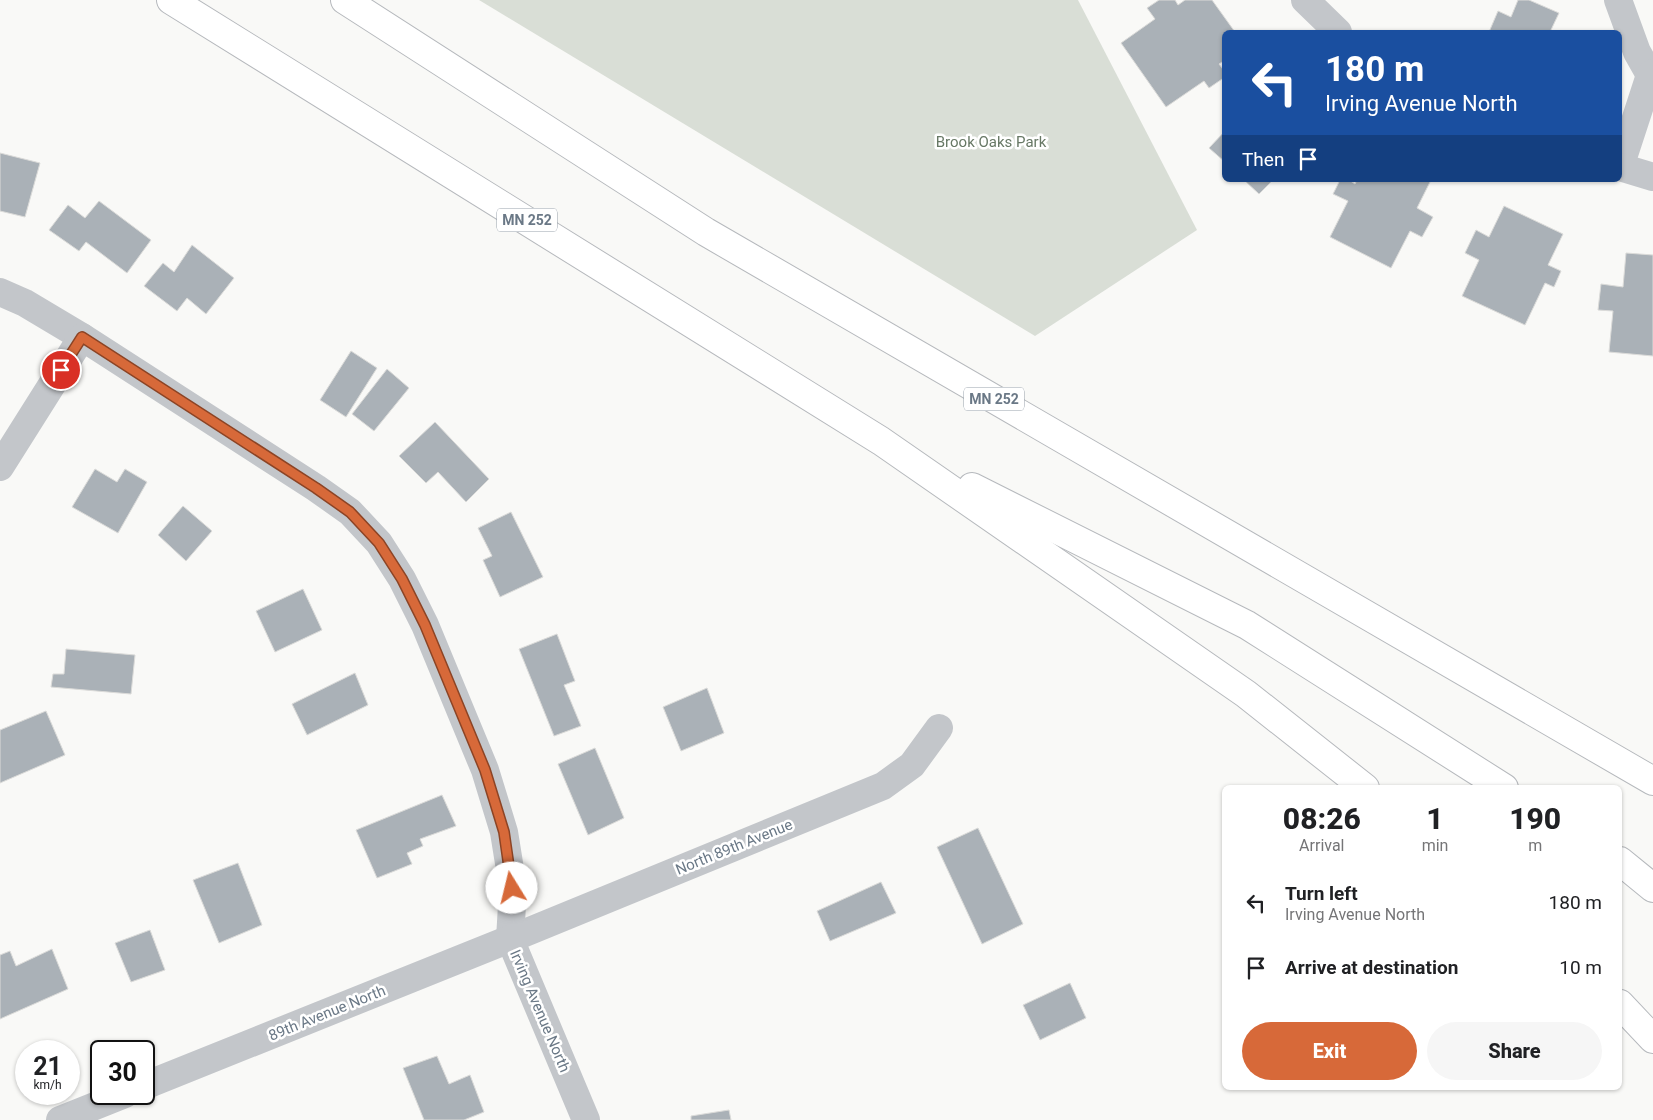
<!DOCTYPE html>
<html lang="en">
<head>
<meta charset="utf-8">
<style>
	body { margin:0; font-family:Roboto,sans-serif; background:#f6f6f6; color:#202124; height:100vh; display:flex; flex-direction:column; font-size:19px; white-space:nowrap }
	* { box-sizing:border-box; margin:0 }
	p { font-size:16px; color:#757577 }
	.icon { flex:none; width:28px; height:28px; fill:none; stroke:currentColor; stroke-width:2; stroke-linecap:round; stroke-linejoin:round }
	.map { position:relative; flex:1; overflow:hidden }
	.side { position:absolute; left:1222px; top:785px; width:400px; height:305px; display:flex; flex-direction:column; background:#fff; border-radius:8px; box-shadow:0 1px 4px #0004 }
	.side>* { flex:none }
	.guide { position:absolute; left:1222px; top:30px; width:400px; height:152px; border-radius:8px; box-shadow:0 1px 4px #0004; background:#1a4fa0; color:#fff; overflow:hidden }
	.speed { position:absolute; left:15px; top:1040px; display:flex; gap:10px; font-size:25px; font-weight:700; text-align:center }
	.speed>* { display:grid; place-content:center; width:65px; height:65px; border-radius:50%; background:#fff; box-shadow:0 1px 4px #0004; line-height:1 }
	.speed small { font-size:12px; font-weight:400 }
	.speed .limit { border:2px solid #111; border-radius:8px; background:#fff; color:#111 }
	.pin { position:absolute; display:grid; place-items:center; width:42px; height:42px; color:#fff; margin:-21px; border:2px solid #fff; border-radius:50%; box-shadow:0 1px 5px #0007 }
	.me { position:absolute; width:55px; margin:-28px; rotate:351deg; stroke-linejoin:round; filter:drop-shadow(0 0 4px #0008) }
	.turn { display:flex; align-items:center; gap:18px; height:105px; padding:0 20px; font-size:22px }
	.turn .icon { width:65px; height:65px; stroke-width:2.5 }
	.turn b { display:block; font-size:35px; line-height:42px }
	.then { display:flex; align-items:center; height:48px; padding:0 20px; background:#0003; gap:10px; font-size:19px }
	.eta { display:flex; justify-content:space-evenly; align-items:center; height:85px; text-align:center }
	.eta b { font-size:30px; font-weight:800; line-height:35px }
	.cta { display:flex; gap:10px; margin-top:auto; padding:10px 20px }
	.cta a { flex:1; height:58px; border-radius:30px; background:#d76939; color:#fff; font-size:20px; font-weight:800; line-height:58px; text-align:center }
	.cta a+a { background:#f6f6f6; color:#202124 }
	ul { padding:0; list-style:none }
	li { display:flex; align-items:center; gap:15px; height:65px; padding:0 20px }
	li div { flex:1 }
	li b { display:block; font-size:19px }
	li em { font-style:normal }
	.map>svg:first-child { display:block }
	.green { fill:#d9ded6 }
	.building { fill:#aab1b7; stroke:#dbdbd9 }
	.lines { fill:none; stroke-linecap:round; stroke-linejoin:round }
	.highway-casing { stroke:#b6b9bd; stroke-width:30 }
	.minor { stroke:#c3c6ca; stroke-width:28 }
	.highway { stroke:#fff; stroke-width:28 }
	.route-casing { stroke:#8c4425; stroke-width:12 }
	.route { stroke:#d76939; stroke-width:9 }
	.labels { text-anchor:middle; stroke-width:5; stroke-linejoin:round; paint-order:stroke }
	.shield { fill:#fff; stroke:#97a0aa; stroke-width:1 }
	.shield-label { font-size:14px; font-weight:bold; fill:#6a7886 }
	.park-label { font-size:15px; fill:#677865; stroke:#fff }
	.street-label { font-size:15px; fill:#6a7886; stroke:#fff }
</style>
</head>
<body>
<div class="map">
<svg width="1653" height="1120" viewBox="0 0 1653 1120">
	<rect width="100%" height="100%" fill="#f9f9f7"/>
	<path class="green" d="M479,0H1078L1197,230L1035,336Z"/>
	<g class="building">
		<path d="M1159,0H1175L1178,5L1185,0H1212L1235,32H1225V60L1219,64L1225,72V77L1209,88L1204,81L1166,107L1121,43L1155,19L1147,8Z"/>
		<path d="M1518,0H1529L1559,13L1550,32H1489L1498,11L1511,17Z"/>
		<path d="M1225,131V162L1209,148Z"/>
		<path d="M0,153L40,163L25,217L0,211Z"/>
		<path d="M1244,180H1273L1259,194Z"/>
		<path d="M1340,180H1349L1355,184L1357,180H1431L1417,208L1433,217L1422,237L1410,231L1391,268L1330,237L1348,201L1333,194Z"/>
		<path d="M99,201L151,240L127,273L86,242L79,251L49,230L68,205L85,218Z"/>
		<path d="M1504,206L1563,234L1548,265L1561,271L1554,287L1545,283L1525,325L1462,296L1479,260L1465,253L1476,230L1489,237Z"/>
		<path d="M192,245L234,278L206,314L187,298L177,311L144,286L163,263L174,272Z"/>
		<path d="M1626,253L1653,255V356L1609,352L1613,311L1598,310L1601,284L1623,287Z"/>
		<path d="M351,351L377,368L346,417L320,400Z"/>
		<path d="M387,369L409,388L374,431L352,414Z"/>
		<path d="M435,422L489,479L466,502L438,472L426,483L399,456Z"/>
		<path d="M95,469L117,482L125,469L147,482L118,533L72,507Z"/>
		<path d="M183,506L212,531L186,561L158,535Z"/>
		<path d="M511,512L543,577L500,597L483,560L492,556L478,528Z"/>
		<path d="M303,589L322,630L275,652L256,611Z"/>
		<path d="M557,634L575,681L564,685L581,726L554,736L519,649Z"/>
		<path d="M66,649L135,655L131,694L51,687L53,674H64Z"/>
		<path d="M355,673L368,705L307,735L292,704Z"/>
		<path d="M707,688L724,733L681,751L663,707Z"/>
		<path d="M46,711L65,755L0,783V730Z"/>
		<path d="M595,748L624,818L588,835L558,764Z"/>
		<path d="M442,795L456,826L420,839L423,846L407,853L412,864L377,878L356,830Z"/>
		<path d="M978,828L1023,924L982,944L937,847Z"/>
		<path d="M238,863L262,925L219,943L193,880Z"/>
		<path d="M881,882L896,913L830,941L817,911Z"/>
		<path d="M150,930L165,970L131,982L115,943Z"/>
		<path d="M52,949L68,989L0,1019V955L10,951L16,966Z"/>
		<path d="M1070,983L1086,1018L1040,1040L1023,1005Z"/>
		<path d="M437,1056L449,1084L470,1075L484,1112L464,1120H424L403,1068Z"/>
		<path d="M729,1110L731,1120H691V1116Z"/>
	</g>
	<g class="lines">
		<g class="highway-casing">
			<g id="highway">
				<path d="M171,0L881,441L1246,694L1365,788"/>
				<path d="M345,0L706,232L1653,781"/>
				<path d="M972,487L1247,625L1504,788"/>
				<path d="M1620,861L1653,888"/>
				<path d="M1620,1004L1653,1039"/>
			</g>
		</g>
		<g class="minor">
			<path d="M1305,0L1338,32"/>
			<path d="M1618,0L1637,52L1650,75"/>
			<path d="M1620,167L1650,75L1653,73"/>
			<path d="M1620,167L1653,177"/>
			<path d="M0,292L25,303L82,337L316,488L350,512L379,543L402,579L425,625L485,770L504,832L513,888L510,939L586,1120"/>
			<path d="M0,467L82,337"/>
			<path d="M144,1086L510,939L883,786L912,765L939,728"/>
			<path d="M60,1120L125,1094"/>
		</g>
		<use href="#highway" class="highway"/>
	</g>
	<g class="lines">
		<g class="route-casing">
			<path id="route" d="M61,370L82,337L316,488L350,512L379,543L402,579L425,625L485,770L504,832L512,888"/>
		</g>
		<use href="#route" class="route"/>
	</g>
	<g class="labels">
		<g class="shield">
			<rect x="497" y="208.5" width="60" height="23" rx="4"/>
			<rect x="964" y="387.5" width="60" height="23" rx="4"/>
		</g>
		<g class="shield-label">
			<text x="527" y="225">MN 252</text>
			<text x="994" y="404">MN 252</text>
		</g>
		<g class="park-label">
			<text x="991" y="147">Brook Oaks Park</text>
		</g>
		<g class="street-label">
			<text transform="translate(734 847) rotate(-22)" y="5">North 89th Avenue</text>
			<text transform="translate(540 1011) rotate(67)" y="5">Irving Avenue North</text>
			<text transform="translate(327 1013) rotate(-22)" y="5">89th Avenue North</text>
		</g>
	</g>
</svg>
<div class="speed"><div>21<small>km/h</small></div><div class="limit">30</div></div>
<div class="pin" style="left:61px;top:370px;background:#d93025"><svg class="icon" aria-label="arrive" viewBox="0 0 24 24"><path d="M6 21V4h12l-3 4 3 4H6"/></svg></div>
<svg class="me" style="left:512px;top:888px" viewBox="-20 -20 40 40"><circle r="19" fill="#fff"/><path d="M0-13L10 11 0 6-10 11z" fill="#d76939"/></svg>
<div class="guide">
<div class="turn"><svg class="icon" aria-label="left" viewBox="0 0 24 24"><path d="M17 20v-9H6M10 6l-5 5 5 5"/></svg><div><b>180 m</b>Irving Avenue North</div></div>
<div class="then">Then<svg class="icon" aria-label="arrive" viewBox="0 0 24 24"><path d="M6 21V4h12l-3 4 3 4H6"/></svg></div>
</div>
<section class="side">
<div class="eta">
<div><b>08:26</b><p>Arrival</p></div>
<div><b>1</b><p>min</p></div>
<div><b>190</b><p>m</p></div>
</div>
<ul>
<li><svg class="icon" aria-label="left" viewBox="0 0 24 24"><path d="M17 20v-9H6M10 6l-5 5 5 5"/></svg><div><b>Turn left</b><p>Irving Avenue North</p></div><em>180 m</em></li>
<li><svg class="icon" aria-label="arrive" viewBox="0 0 24 24"><path d="M6 21V4h12l-3 4 3 4H6"/></svg><div><b>Arrive at destination</b></div><em>10 m</em></li>
</ul>
<div class="cta"><a>Exit</a><a>Share</a></div>
</section>
</div>
</body>
</html>
